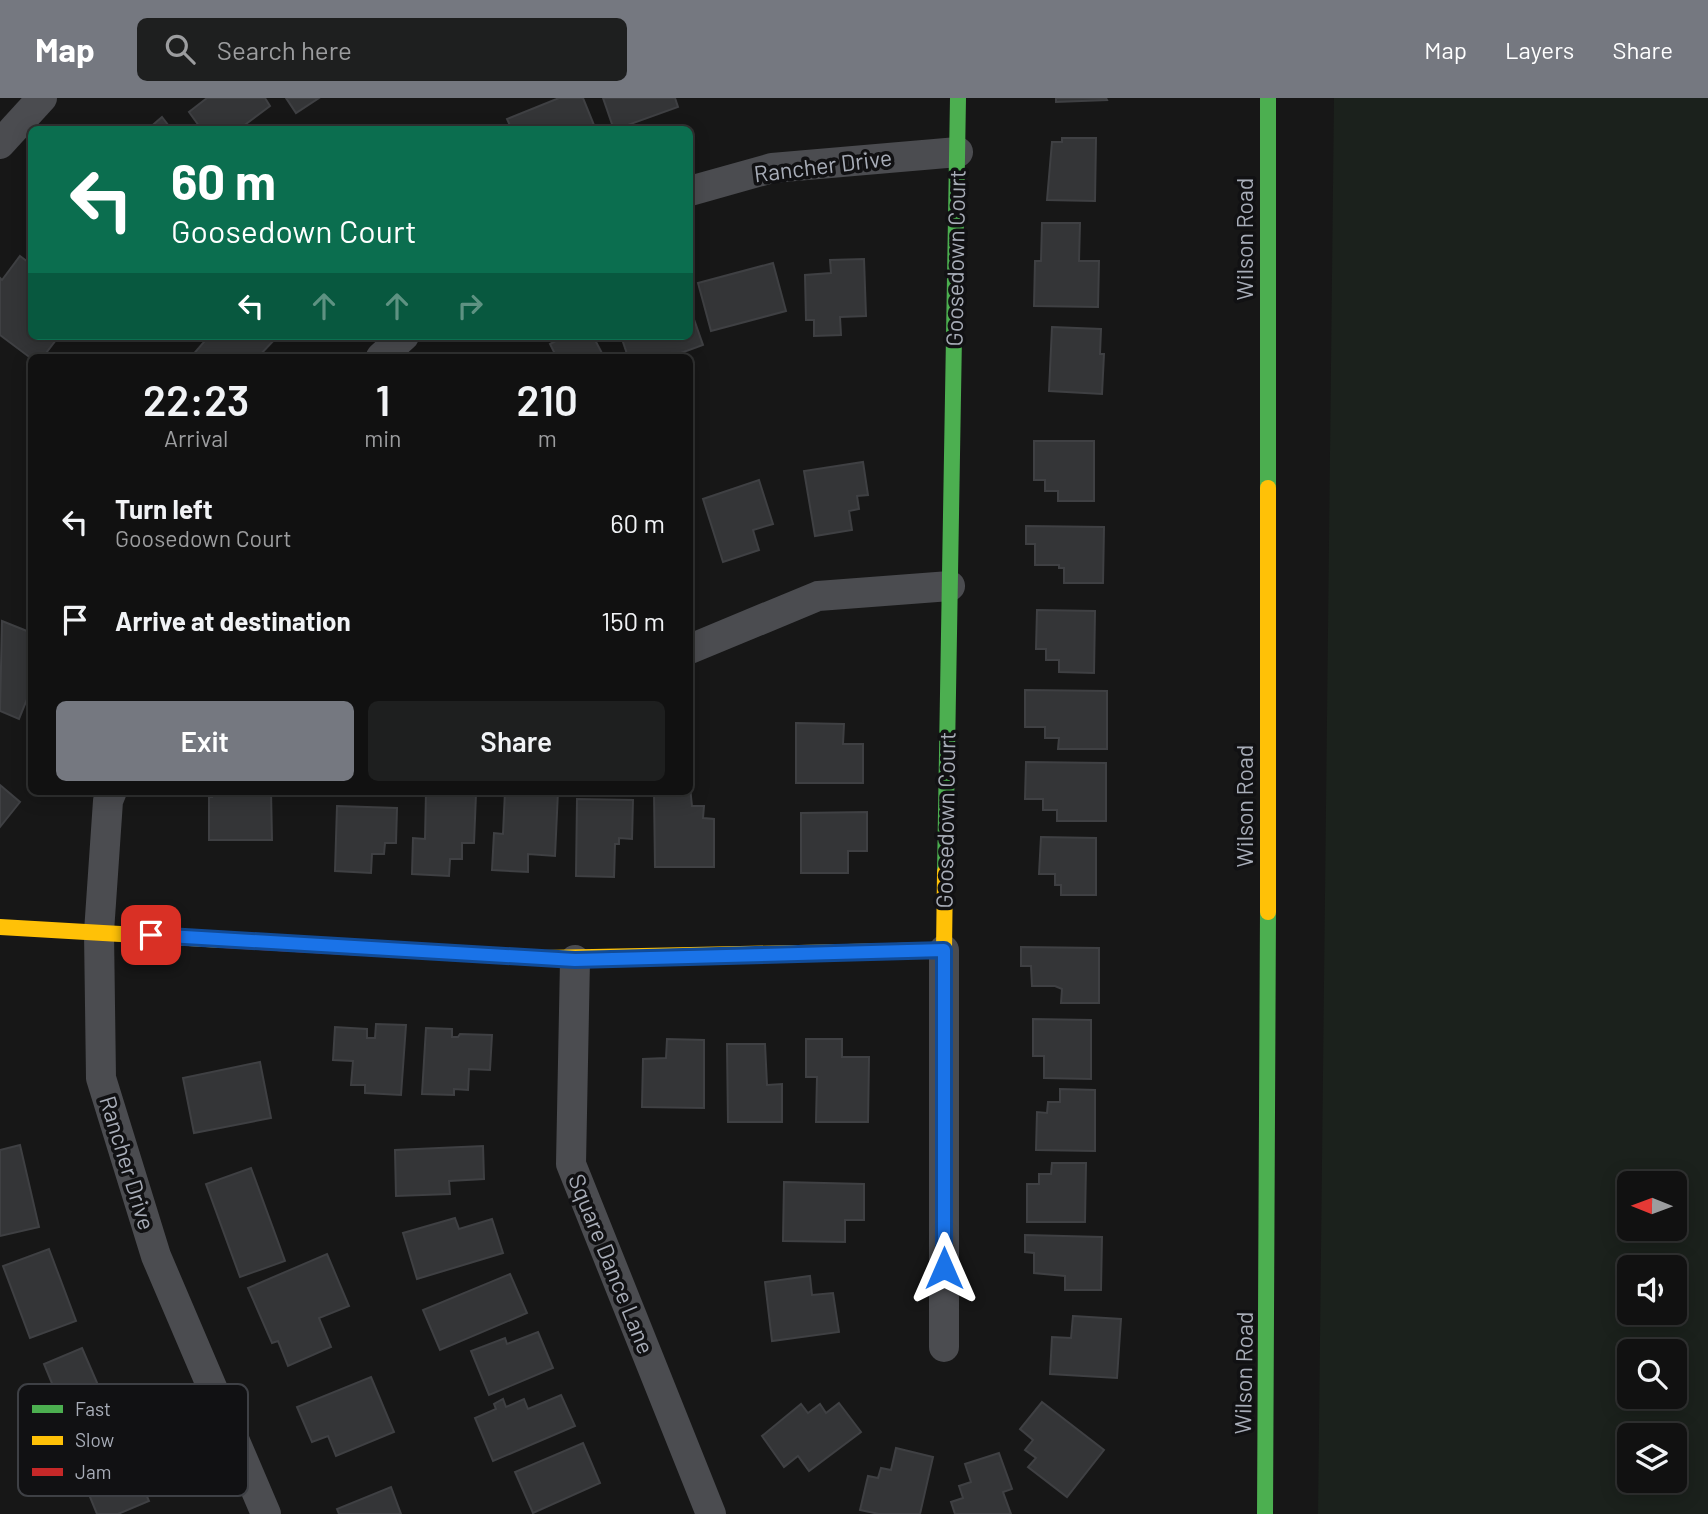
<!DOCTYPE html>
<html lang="en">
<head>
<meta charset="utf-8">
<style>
	body { margin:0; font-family:Barlow,sans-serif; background:#1e1f1f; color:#f1f3f6; height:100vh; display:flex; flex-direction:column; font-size:26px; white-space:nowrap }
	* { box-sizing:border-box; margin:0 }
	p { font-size:23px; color:#9c9d9f }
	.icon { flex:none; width:38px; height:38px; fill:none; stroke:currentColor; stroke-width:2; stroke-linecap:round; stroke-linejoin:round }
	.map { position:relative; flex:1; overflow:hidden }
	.drawer { position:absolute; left:28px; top:256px; width:665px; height:441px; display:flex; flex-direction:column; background:#111; border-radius:10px; box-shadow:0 4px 18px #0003,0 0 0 2px #303131 }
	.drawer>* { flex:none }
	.hud { position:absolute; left:28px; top:28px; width:665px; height:214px; border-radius:10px; box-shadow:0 4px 18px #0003,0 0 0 2px #303131; background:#0b6e4f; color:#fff; overflow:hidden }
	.needle { width:46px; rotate:271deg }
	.tools { position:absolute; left:1617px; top:1073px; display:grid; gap:14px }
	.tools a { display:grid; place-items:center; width:70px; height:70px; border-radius:10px; background:#111; box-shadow:0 4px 18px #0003,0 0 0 2px #303131; font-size:35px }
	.pin { position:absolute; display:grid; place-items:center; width:60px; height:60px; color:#fff; margin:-30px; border-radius:14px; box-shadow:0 4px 10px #0006 }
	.me { position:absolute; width:77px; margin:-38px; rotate:0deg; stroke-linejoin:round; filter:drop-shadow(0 0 5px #0008) }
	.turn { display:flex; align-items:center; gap:24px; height:147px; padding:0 28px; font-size:32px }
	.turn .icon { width:91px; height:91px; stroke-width:2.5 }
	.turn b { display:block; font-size:49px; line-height:60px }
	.lanes { display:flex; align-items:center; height:66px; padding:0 28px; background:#0003; justify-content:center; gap:35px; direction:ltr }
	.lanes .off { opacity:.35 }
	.eta { display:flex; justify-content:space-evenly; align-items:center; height:119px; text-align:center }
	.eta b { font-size:42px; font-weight:600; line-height:49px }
	.primary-button { display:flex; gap:14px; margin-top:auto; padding:14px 28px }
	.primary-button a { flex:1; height:80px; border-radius:10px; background:#757880; color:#fff; font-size:28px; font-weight:600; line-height:80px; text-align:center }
	.primary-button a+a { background:#1e1f1f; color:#f1f3f6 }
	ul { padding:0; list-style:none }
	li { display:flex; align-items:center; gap:21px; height:98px; padding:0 28px }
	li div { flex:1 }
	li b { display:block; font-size:26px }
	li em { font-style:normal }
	header { display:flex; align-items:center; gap:42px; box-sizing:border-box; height:98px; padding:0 35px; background:#757880; color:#fff }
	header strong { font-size:33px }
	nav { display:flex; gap:38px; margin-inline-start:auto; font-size:24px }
	.search { width:490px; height:63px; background:#1e1f1f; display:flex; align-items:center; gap:18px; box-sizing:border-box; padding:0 24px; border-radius:10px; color:#9c9d9f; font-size:26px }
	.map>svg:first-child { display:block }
	.green { fill:#1b211c; fill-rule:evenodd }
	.building { fill:#343537; stroke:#3f4043; stroke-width:2 }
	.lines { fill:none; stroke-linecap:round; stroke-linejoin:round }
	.street { stroke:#4b4c50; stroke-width:30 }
	.fast { stroke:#4caf50; stroke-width:16 }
	.slow { stroke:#ffc107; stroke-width:16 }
	.jam { stroke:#c62828; stroke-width:16 }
	.route-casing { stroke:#114b97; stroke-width:18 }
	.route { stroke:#1a73e8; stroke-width:12 }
	.labels { text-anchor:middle; stroke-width:7; stroke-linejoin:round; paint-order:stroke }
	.street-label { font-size:23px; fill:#a8adb8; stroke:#111113 }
	.key { fill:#111113; stroke:#3e4045; stroke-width:2 }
	.key-label { font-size:19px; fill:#a8adb8 }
</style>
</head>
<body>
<header>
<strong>Map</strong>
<div class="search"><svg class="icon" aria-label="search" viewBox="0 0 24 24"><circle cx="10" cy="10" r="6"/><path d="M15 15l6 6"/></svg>Search here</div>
<nav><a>Map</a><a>Layers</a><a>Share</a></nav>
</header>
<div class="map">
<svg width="1708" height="1416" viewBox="0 0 1708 1416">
	<rect width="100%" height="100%" fill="#171717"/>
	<path class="green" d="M1334,0H1708V1416H1318ZM1629,1085H1675V1130H1629ZM1629,1169H1675V1214H1629ZM1629,1253H1675V1298H1629ZM1629,1337H1675V1382H1629Z"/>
	<g class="building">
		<path d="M207,0H265L270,8L238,32H202L189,14Z"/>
		<path d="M286,0H319L296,15Z"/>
		<path d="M559,0H583L596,32H512L507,21Z"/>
		<path d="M603,0H675L678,9L614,32Z"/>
		<path d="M1056,0H1106L1107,2L1056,4Z"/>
		<path d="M162,19L172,32H147Z"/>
		<path d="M1062,40H1096L1095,103L1047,102L1052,44H1062Z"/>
		<path d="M1042,125H1080L1079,163H1099L1098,209L1034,208L1035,163H1041Z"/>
		<path d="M20,158L32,167V238H59L43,259L32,261L0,237V180L2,182Z"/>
		<path d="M864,161L866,218L840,219L841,237L814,238V222H806L805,177L831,175L830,162Z"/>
		<path d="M773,165L786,213L711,233L698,185Z"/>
		<path d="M690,210L703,247L670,259H628L621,238H690Z"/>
		<path d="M1052,229L1101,231L1100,256H1104L1102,296L1049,293Z"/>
		<path d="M209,238H278L258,259H191Z"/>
		<path d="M565,238H593L604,259H549L555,256L550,246Z"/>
		<path d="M1034,343H1094V403H1058V393H1045V382H1034Z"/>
		<path d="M863,364L868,397L857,398L859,411L849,413L852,432L815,438L804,373Z"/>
		<path d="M759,382L773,426L753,432L759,452L723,464L703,401Z"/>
		<path d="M1026,428L1104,429L1103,485H1064V470H1059V467H1035V446H1026Z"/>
		<path d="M1037,512L1095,513L1094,575L1059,574V562H1046V551H1036Z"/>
		<path d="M2,523L32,535V589L19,621L0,613Z"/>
		<path d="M1025,592L1107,593V651H1058L1059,640H1045V629H1025Z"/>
		<path d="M796,625L844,626L843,646H863V685H796Z"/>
		<path d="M1026,664L1106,665V723H1057V712H1043V701H1025Z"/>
		<path d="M0,687L20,704L0,729Z"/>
		<path d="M690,689L692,708H704L703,720L714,721V769H655L654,693H690Z"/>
		<path d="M212,693H271L272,742H209V699H212Z"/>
		<path d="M505,693H558L555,758L528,756V774L492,772L494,735L503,736Z"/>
		<path d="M426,694L476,696L474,745H462V761H450L449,778L412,776L413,740L425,741Z"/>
		<path d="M577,701L633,702L632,741L619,740V746H615L614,779L576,778Z"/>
		<path d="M337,708L397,710L396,745H385L384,756H372L371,775L335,773Z"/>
		<path d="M867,714V753H848V775H801V715Z"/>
		<path d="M1041,739L1096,740V797H1061V787H1055V776H1039Z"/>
		<path d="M1021,849L1099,850V905H1061L1062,891L1055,888H1032L1031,868H1021Z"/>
		<path d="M1033,921L1091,922V981L1044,980V958H1033Z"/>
		<path d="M376,926L406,927L401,997L365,995V987H351L353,963L333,962L335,929L367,931V940H375Z"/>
		<path d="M426,930L452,931V939H458L460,936L492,937L490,972L469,971L468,992L454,991V997L422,996Z"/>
		<path d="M667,941L704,942V1010L642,1009L643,961L666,960Z"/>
		<path d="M806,941H842V959H869L868,1024H816L817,979H806Z"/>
		<path d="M727,946H765L767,987L782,986V1024H728Z"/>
		<path d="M260,964L271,1020L194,1035L183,980Z"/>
		<path d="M1060,991L1095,992V1053L1036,1052L1037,1014L1047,1015L1048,1004H1060Z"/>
		<path d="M20,1047L39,1129L0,1138V1052Z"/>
		<path d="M483,1048L484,1081L449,1083L450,1096L396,1098L395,1052Z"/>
		<path d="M1052,1065H1086L1085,1124H1027V1086H1039V1076H1051Z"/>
		<path d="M251,1070L285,1163L240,1179L206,1086Z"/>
		<path d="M784,1084L864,1086V1122H845V1144L783,1143Z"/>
		<path d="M455,1120L459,1131L492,1121L503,1155L417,1181L403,1135Z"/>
		<path d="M1025,1137L1102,1139L1101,1192H1065V1178L1034,1175V1155L1025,1154Z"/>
		<path d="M49,1151L76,1223L30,1240L3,1168Z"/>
		<path d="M327,1156L349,1208L319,1220L331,1249L288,1268L278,1243L272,1245L248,1190Z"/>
		<path d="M510,1176L527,1215L440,1252L423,1212Z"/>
		<path d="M810,1178L812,1197L833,1195L839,1234L772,1243L765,1184Z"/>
		<path d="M1073,1218L1121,1221L1117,1280L1050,1276L1052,1239L1071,1240Z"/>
		<path d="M538,1234L553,1270L489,1297L471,1253L505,1240L507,1246Z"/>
		<path d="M82,1250L114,1324L59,1348L41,1307L58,1300L44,1266Z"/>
		<path d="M371,1279L394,1334L336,1358L328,1338L312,1344L297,1309Z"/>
		<path d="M561,1297L575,1328L493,1363L475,1320L496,1311L494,1306L503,1301L506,1309L524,1301L528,1311Z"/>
		<path d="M1042,1304L1104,1352L1067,1399L1028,1369L1036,1360L1025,1352L1033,1342L1020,1331Z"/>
		<path d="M839,1305L861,1334L809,1373L798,1358L784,1369L762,1338L801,1306L808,1315L820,1306L826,1315Z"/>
		<path d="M583,1345L600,1385L533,1415L515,1374Z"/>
		<path d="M118,1347L128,1370L134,1368L149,1403L118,1416H97L76,1365Z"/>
		<path d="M896,1350L933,1359L920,1416H879L860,1412L868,1378L878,1380L881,1370L891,1372Z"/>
		<path d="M999,1355L1012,1391L1003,1394L1011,1416H955L951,1404L963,1400L959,1388L971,1384L965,1366Z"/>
		<path d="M391,1389L401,1416H339L337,1411Z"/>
	</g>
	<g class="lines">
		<g class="street">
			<path d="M0,46L42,0"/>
			<path d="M690,93L772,70L958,54"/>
			<path d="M381,259L404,238"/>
			<path d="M690,551L818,498L950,488"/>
			<path d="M112,693L108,703L99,834L101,980L156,1158L266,1416"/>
			<path d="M575,862L571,1066L711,1416"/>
			<path d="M944,1249V852"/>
		</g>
		<g class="fast">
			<path d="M1268,0V390"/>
			<path d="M945,774L958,0"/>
			<path d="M1265,1416L1268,814"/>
		</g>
		<g class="slow">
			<path d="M1268,390V814"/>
			<path d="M0,829L223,842"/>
			<path d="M544,860L944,852L945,774"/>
		</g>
		<path class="jam" d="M223,842L544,860"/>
	</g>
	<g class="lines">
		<g class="route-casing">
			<path id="route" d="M151,837L575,862L944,852V1170"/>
		</g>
		<use href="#route" class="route"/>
	</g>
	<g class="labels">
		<g class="street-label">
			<text transform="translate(823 68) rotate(-7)" y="8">Rancher Drive</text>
			<text transform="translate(1245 141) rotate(-90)" y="8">Wilson Road</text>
			<text transform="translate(956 160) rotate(-89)" y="8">Goosedown Court</text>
			<text transform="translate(1245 708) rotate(-90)" y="8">Wilson Road</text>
			<text transform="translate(946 722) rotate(-89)" y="8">Goosedown Court</text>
			<text transform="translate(127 1065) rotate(73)" y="8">Rancher Drive</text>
			<text transform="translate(611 1166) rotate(68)" y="8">Square Dance Lane</text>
			<text transform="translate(1244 1275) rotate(-89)" y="8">Wilson Road</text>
		</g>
	</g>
	<rect x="18" y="1286" width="230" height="112" rx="10" class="key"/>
	<rect x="32" y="1307" width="31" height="8" fill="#4caf50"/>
	<rect x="32" y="1338" width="31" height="9" fill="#ffc107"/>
	<rect x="32" y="1370" width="31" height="8" fill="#c62828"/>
	<g class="key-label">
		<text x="75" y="1318">Fast</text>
		<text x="75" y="1349">Slow</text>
		<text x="75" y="1381">Jam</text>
	</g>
</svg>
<div class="tools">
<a><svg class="needle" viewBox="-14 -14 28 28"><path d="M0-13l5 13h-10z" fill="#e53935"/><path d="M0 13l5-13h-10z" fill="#9c9d9f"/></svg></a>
<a><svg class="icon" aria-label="sound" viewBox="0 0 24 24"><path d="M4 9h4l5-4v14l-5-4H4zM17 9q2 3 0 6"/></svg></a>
<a><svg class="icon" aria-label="search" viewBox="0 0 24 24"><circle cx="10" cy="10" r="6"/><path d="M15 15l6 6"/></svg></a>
<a><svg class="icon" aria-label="layers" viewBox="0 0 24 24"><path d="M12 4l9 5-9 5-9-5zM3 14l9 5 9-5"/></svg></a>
</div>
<div class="pin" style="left:151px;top:837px;background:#d93025"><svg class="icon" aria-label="arrive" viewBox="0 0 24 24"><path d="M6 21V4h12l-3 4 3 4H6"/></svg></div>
<svg class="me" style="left:944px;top:1170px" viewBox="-20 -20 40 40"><path d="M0-17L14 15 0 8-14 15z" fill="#1a73e8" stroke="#fff" stroke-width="4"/></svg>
<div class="hud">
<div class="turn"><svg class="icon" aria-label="left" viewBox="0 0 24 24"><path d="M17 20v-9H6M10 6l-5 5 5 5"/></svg><div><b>60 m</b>Goosedown Court</div></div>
<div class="lanes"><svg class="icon" aria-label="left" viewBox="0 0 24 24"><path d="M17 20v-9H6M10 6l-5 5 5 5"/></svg><svg class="icon off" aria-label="ahead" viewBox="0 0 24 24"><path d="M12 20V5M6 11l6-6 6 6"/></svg><svg class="icon off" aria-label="ahead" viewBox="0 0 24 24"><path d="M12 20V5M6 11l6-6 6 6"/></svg><svg class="icon off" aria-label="right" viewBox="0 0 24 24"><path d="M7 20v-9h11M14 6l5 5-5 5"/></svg></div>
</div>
<section class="drawer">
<div class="eta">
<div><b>22:23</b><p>Arrival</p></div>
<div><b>1</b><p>min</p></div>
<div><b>210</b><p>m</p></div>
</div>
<ul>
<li><svg class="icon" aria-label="left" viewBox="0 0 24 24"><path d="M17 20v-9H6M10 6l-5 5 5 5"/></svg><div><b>Turn left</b><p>Goosedown Court</p></div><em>60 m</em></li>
<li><svg class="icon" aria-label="arrive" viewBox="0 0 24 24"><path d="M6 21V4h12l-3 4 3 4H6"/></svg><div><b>Arrive at destination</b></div><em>150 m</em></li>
</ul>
<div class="primary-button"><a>Exit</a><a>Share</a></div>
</section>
</div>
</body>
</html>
